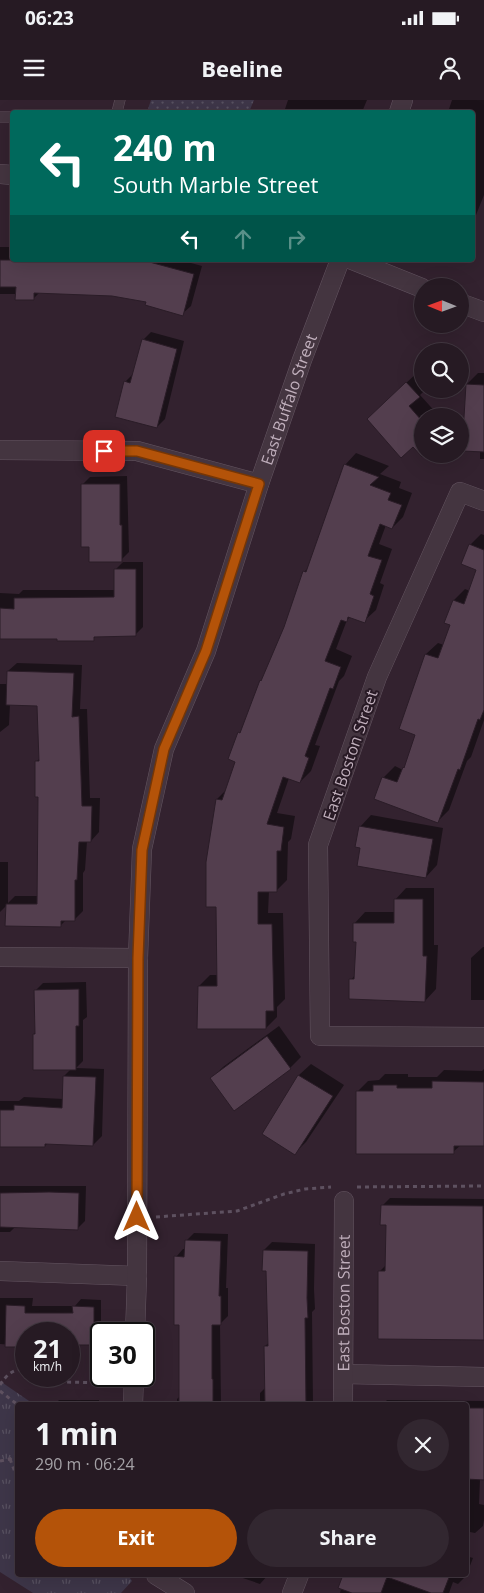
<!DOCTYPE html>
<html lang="en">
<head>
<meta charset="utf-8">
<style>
	body { margin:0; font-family:"Open Sans",sans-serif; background:#322730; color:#f1f3f6; height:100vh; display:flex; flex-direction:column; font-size:19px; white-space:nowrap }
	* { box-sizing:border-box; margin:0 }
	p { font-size:16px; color:#a4a1a6 }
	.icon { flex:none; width:28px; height:28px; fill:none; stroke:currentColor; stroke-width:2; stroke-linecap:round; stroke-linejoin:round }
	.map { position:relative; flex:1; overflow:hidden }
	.details { position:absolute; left:15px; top:1302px; width:454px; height:175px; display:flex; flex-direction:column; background:#261a23; border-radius:5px; box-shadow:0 5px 20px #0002,0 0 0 1px #423841 }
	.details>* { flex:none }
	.banner { position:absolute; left:10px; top:10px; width:465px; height:152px; border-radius:5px; box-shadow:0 5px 20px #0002,0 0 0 1px #423841; background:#00695c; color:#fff; overflow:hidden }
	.needle { width:32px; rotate:271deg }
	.controls { position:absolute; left:414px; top:178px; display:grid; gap:10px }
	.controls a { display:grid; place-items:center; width:55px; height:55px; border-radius:50%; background:#261a23; box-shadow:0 5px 20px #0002,0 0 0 1px #423841; font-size:25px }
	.speed { position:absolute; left:15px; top:1222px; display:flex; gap:10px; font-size:25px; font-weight:700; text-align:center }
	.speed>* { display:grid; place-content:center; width:65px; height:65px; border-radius:50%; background:#261a23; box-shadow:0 5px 20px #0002,0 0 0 1px #423841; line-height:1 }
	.speed small { font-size:12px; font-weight:400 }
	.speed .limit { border:2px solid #111; border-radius:8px; background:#fff; color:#111 }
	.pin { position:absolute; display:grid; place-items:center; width:42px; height:42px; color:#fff; margin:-21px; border-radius:10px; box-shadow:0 2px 8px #0006 }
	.me { position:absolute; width:55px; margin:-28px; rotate:0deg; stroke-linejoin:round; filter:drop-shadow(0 0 4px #0008) }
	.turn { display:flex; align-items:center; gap:18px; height:105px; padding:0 20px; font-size:22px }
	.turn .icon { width:65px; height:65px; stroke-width:2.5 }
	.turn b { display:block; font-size:35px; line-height:42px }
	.lanes { display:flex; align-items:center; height:48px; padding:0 20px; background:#0003; justify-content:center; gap:25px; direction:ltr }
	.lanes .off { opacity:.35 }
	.round { display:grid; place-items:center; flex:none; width:52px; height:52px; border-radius:26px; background:#322730 }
	.summary { display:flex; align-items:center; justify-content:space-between; height:85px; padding:0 20px }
	h1 { font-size:30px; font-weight:700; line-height:38px }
	.primary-button { display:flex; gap:10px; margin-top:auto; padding:10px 20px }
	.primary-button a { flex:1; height:58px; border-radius:30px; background:#b45309; color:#fff; font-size:20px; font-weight:700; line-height:58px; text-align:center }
	.primary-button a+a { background:#322730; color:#f1f3f6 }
	.status { display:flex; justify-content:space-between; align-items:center; height:35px; padding:0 25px; background:#261a23; direction:ltr }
	.status svg { height:14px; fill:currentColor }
	header { display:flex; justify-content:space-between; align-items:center; height:65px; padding:0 20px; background:#261a23; font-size:22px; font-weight:700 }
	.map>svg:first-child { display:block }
	.grass { fill:url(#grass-dots) }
	.park { fill:url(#park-tufts) }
	.shadow { fill:#0007 }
	.building { fill:#533e4e; stroke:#2a1c27 }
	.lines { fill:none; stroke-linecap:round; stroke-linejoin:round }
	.lane-casing { stroke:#645561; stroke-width:11 }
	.street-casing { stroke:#645561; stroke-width:20 }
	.path { stroke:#5e5160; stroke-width:3; stroke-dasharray:4 4; stroke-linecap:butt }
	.lane { stroke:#443540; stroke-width:10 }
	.street { stroke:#443540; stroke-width:19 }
	.route-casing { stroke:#753606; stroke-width:12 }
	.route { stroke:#b45309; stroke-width:9 }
	.labels { text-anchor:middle; stroke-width:4; stroke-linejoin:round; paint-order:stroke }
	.street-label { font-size:16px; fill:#c0afbc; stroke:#281a25 }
</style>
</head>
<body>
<div class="status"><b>06:23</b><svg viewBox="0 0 49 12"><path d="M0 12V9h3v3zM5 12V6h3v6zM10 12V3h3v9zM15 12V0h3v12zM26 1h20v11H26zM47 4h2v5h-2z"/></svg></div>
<header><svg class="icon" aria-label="menu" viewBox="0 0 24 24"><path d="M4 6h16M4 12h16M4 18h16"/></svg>Beeline<svg class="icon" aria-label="person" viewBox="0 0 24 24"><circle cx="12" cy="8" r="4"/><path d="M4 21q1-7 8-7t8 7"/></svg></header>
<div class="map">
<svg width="484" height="1493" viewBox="0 0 484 1493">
	<defs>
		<pattern id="grass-dots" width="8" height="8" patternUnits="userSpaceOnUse" patternTransform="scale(1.25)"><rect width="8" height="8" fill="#3e3649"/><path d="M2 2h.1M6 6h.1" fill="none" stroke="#585161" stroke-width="1.8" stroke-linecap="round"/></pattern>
		<pattern id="park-tufts" width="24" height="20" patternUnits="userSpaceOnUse" patternTransform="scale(1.25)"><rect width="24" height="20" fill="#3e3649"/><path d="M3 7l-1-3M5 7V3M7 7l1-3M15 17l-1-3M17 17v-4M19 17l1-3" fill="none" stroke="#585161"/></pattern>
	</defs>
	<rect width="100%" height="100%" fill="#33222f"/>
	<path class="grass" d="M151,0H254L249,12H147Z"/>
	<path class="park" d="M0,1281L32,1303V1305H18V1475H128L132,1481L121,1493H33L0,1472Z"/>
	<g class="shadow">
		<path d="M288,0H367L362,12H284Z"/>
		<path d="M452,0H484V95L472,125V12H448Z"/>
		<path d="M0,147H12V160H180L202,166L191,206L182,214L148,200L112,195L40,192L33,199L17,194H0Z"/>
		<path d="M151,232L184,241L165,319L157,327L125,282L133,274L143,240Z"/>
		<path d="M418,272L422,277V289H426L420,295L439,316H422V354H431L426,359L379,308Z"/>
		<path d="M478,273H484V359H480V351L467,284Z"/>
		<path d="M356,353L389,366L380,374L401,382L399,388L412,393L403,417L392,428L386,425L379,444L392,449L380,483L384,485L376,510L364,521L351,516L347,520L336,549L352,556L344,576L339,581L315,645L320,646L311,671L300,682L289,678L277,713L295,716L291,739L288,742L287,780L276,791H269L268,813H283L285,899L277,907V917L266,928L199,886L210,875H218L217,699L226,690L236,661L239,633L242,630L261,581L263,579L285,527L304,472L310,466L345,365Z"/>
		<path d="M127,376L129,452L121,460L82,385L90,377Z"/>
		<path d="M481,434L484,435V620L471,657L467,661L449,710L437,722L383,678L395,666L403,670L406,665L417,634L401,629L426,554L438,543L444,545L451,524L454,500L465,489L470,491L478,469L470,445Z"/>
		<path d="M123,462H143V527L135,535H97L93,539L0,537V493L19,494L23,490H115V470Z"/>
		<path d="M17,563L82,565L80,609H87L90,698H100L99,732L91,741H87L85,770L83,773V811L74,820H66L61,825L7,805L0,812V762H8V803L15,796H38L39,696L36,662L40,658L39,605L10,604L9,625L0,632V584H8V571Z"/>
		<path d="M371,715L443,728L437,765L426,777L362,747L360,727Z"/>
		<path d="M406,788H434V845H438L436,889L425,901L351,880L355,875L357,841L354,824L365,812H395V800Z"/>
		<path d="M483,847H484V900H471V858Z"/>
		<path d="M86,882L87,917L83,920V961L76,968L104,969L102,1036L93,1045L48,1043L45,1046H0V1001H19L24,997L64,999V976L72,968L34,934L36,932L35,891L43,883Z"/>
		<path d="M279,926L301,957L290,968L212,978L223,967Z"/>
		<path d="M311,964L344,985L306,1042L295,1053L264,1034L299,975Z"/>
		<path d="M484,969V1045H461L453,1052L357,992L368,981L379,980L385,974H408V977H437L444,970L482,971Z"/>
		<path d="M0,1086H86L85,1121L77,1129L16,1126L10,1132H0Z"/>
		<path d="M390,1098L484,1099V1239L379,1238L380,1171L386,1165L387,1124L382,1106Z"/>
		<path d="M194,1133L228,1134L226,1188H228V1216L220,1224L221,1305H177V1299L180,1296L181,1224L176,1157L183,1149H186V1141Z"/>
		<path d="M272,1142L315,1144L314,1189L315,1209L312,1212L313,1305H260V1293L266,1287L265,1246L270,1242L268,1170L264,1150Z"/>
		<path d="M0,1198H33L32,1206H75L81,1199L101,1200V1236L93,1244L69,1238V1234H26L25,1246L0,1244Z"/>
		<path d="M59,1300H99V1305H54Z"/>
		<path d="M387,1300L484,1301V1379H480L479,1404L484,1405V1420L483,1426L475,1433L470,1432L466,1447V1305H382Z"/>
		<path d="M466,1456L473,1458L466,1476L458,1484L453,1482L449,1493H340L344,1475H466Z"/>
		<path d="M234,1475H268L260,1484Z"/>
	</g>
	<g class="building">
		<path d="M0,160H142L194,174L183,216L145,205L146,202L112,196L34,193V200H15L16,187H0Z"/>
		<path d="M142,239L177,249L157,328L115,317L124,281L130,283Z"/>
		<path d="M406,282L420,297L409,306L422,321V357L413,347L401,358L367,319Z"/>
		<path d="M466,284L484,285V352L462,351Z"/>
		<path d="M344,364L379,377L370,385L391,393L388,400L402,405L392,429L380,424L368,456L382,460L370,494L374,496L365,523L348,517L347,522L341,520L325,561L341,567L333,589L330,588L305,656L309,658L300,683L283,677L267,724L284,727L281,751H277V792H258V824H272L274,911H266V929H197L198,886H217L216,807H206V762L216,699L222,700L235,662L228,659L238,632L240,633L260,580L261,581L284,527L303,471L306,472Z"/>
		<path d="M81,384H120V425H122V462H89V447H81Z"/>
		<path d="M469,444L484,450V610L480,620L478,619L460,670L458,669L438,723L374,699L382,677L397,682L403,667L404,668L415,635L399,629L425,554L438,558L450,525L444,523L453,500L464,504L476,470L461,464Z"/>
		<path d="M114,469H136V536L94,537V541H57V539H0V508L14,509V498L114,497Z"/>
		<path d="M7,571L74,573L72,617L79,616L82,706H92L91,742H79L77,780H75V821H61V827L5,826L6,804H37L38,697H35V661H39L37,606L6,605Z"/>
		<path d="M359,726L433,739L426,778L357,766L360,748L355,747Z"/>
		<path d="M394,799H423V856H427L425,902L349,899V879H354L356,842H353V823H394Z"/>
		<path d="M79,889V926H76V970H33V934H35L34,890Z"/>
		<path d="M267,936L291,969L234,1011L210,978Z"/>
		<path d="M298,975L333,996L295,1055L262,1034Z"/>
		<path d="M63,976L96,977L93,1046L45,1044V1047H0V1010H14V1005L62,1008Z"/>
		<path d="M432,981L484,982V1046H454V1054H356V991H373V985H397V988H432Z"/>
		<path d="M49,1092L79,1093L78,1130L0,1127V1093Z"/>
		<path d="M381,1105L483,1106L484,1240L378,1239V1171H385L386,1125H380Z"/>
		<path d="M185,1140L221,1141L219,1196H221V1225H212V1279H213V1305H179V1225H174V1156L184,1157Z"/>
		<path d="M263,1150L308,1151L307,1198L308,1218H305L306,1305H265L264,1246H268L266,1171H262Z"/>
		<path d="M6,1205L25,1206V1213H73L72,1206L94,1207V1245H71V1238H69V1234H26L25,1247H5Z"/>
		<path d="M466,1308H484V1380L466,1379Z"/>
		<path d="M343,1475H450L443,1493H431L387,1477L381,1493H352L338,1488Z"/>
	</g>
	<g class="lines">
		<g class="lane-casing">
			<g id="lane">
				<path d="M117,12L120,0"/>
				<path d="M0,17H12"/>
			</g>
		</g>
		<g class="street-casing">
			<g id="street">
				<path d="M399,12L403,0"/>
				<path d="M0,74L12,75"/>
				<path d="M352,160L422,188"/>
				<path d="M460,203L484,212"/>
				<path d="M0,350L137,351L259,384"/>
				<path d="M484,401L460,392L377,577L318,745L320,936L484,937"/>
				<path d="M0,857L138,858"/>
				<path d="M0,1171L137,1176"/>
				<path id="s1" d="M135,1234L137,1176L138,858L142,749L164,649L206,551L259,384L302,260L340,160"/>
				<path d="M344,1274L484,1277"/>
				<path d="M133,1305L134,1276"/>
				<path id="s2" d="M343,1305L344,1101"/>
				<path d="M156,1475L185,1493"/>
				<path d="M292,1493L299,1475"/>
			</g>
		</g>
		<g class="path">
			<path d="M357,1087L484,1086"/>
			<path d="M156,1117L237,1111L284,1094L305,1089L331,1087"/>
			<path d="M44,1276L63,1282L114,1283"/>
			<path d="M0,1285C7,1274 13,1269 26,1269"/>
			<path d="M0,1291L18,1305"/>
			<path d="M10,1359L18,1380"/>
			<path d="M0,1361L10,1359L18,1353"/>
		</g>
		<use href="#lane" class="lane"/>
		<use href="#street" class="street"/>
	</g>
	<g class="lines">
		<g class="route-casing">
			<path id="route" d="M104,351H137L259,384L206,551L164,649L142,750L138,858L137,1117"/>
		</g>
		<use href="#route" class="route"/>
	</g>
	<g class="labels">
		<g class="street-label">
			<text dy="6" stroke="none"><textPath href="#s1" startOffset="959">East Buffalo Street</textPath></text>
			<text transform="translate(350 655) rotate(-71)" y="6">East Boston Street</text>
			<text dy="6" stroke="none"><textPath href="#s2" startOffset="102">East Boston Street</textPath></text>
		</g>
	</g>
</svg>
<div class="controls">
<a><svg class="needle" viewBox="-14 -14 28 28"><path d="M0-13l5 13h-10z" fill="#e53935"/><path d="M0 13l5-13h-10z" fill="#a4a1a6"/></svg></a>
<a><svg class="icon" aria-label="search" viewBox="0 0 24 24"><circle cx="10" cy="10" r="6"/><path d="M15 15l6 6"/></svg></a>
<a><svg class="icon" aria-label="layers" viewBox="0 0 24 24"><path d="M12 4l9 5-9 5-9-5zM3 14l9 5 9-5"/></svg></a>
</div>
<div class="speed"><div>21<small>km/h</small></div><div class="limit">30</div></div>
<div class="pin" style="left:104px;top:351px;background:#d93025"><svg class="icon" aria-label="arrive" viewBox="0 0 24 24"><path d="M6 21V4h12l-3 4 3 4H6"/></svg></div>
<svg class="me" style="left:137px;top:1117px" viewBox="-20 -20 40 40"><path d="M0-17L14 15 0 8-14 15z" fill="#b45309" stroke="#fff" stroke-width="4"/></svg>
<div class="banner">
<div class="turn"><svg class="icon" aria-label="left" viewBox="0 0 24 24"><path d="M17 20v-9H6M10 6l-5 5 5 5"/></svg><div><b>240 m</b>South Marble Street</div></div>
<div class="lanes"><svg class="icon" aria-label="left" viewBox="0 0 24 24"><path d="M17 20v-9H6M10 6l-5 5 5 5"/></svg><svg class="icon off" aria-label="ahead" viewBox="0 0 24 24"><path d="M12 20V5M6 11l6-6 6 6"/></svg><svg class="icon off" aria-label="right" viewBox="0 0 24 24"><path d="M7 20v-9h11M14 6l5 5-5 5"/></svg></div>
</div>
<section class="details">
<div class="summary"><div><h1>1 min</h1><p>290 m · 06:24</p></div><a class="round"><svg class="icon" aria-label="close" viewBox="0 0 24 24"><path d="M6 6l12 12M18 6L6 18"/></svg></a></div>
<div class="primary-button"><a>Exit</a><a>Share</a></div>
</section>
</div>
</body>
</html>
